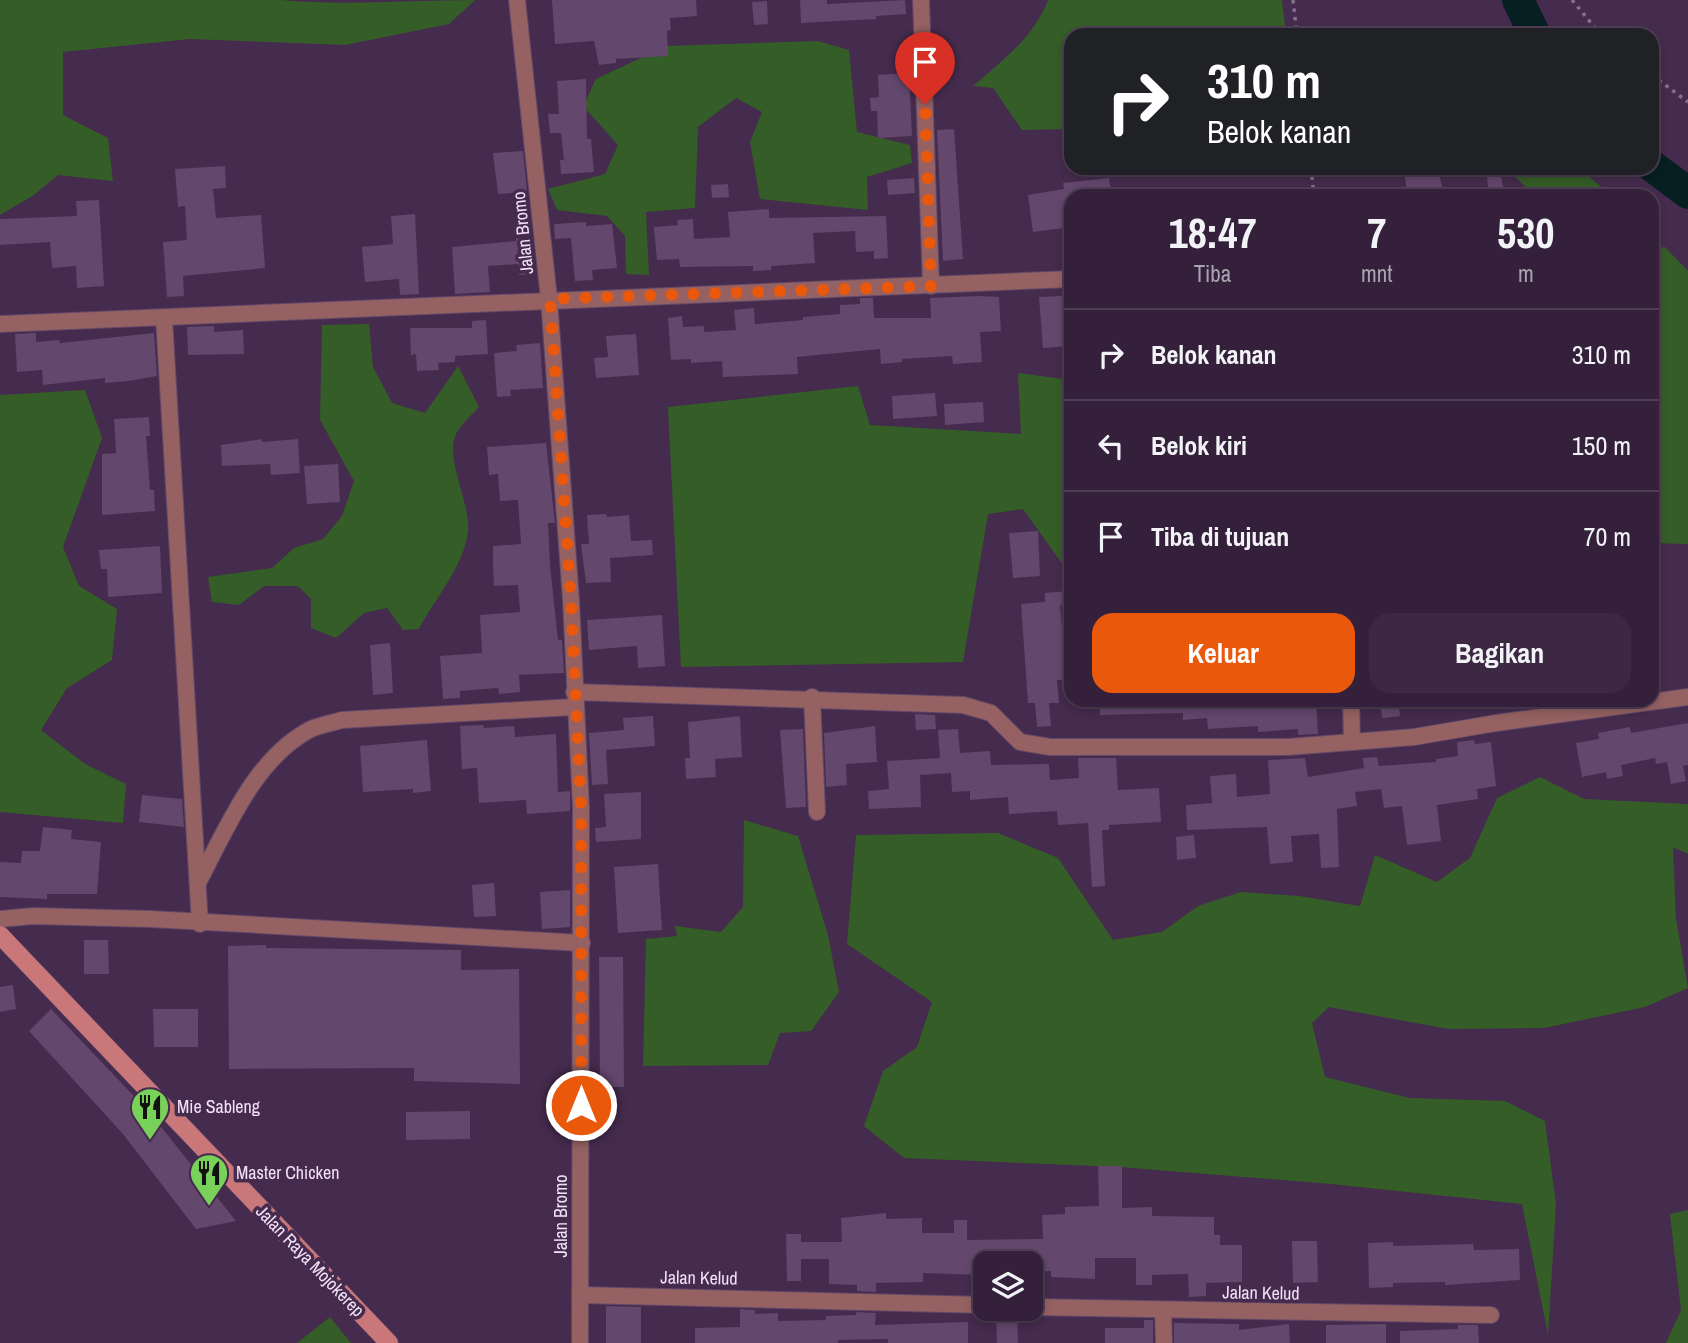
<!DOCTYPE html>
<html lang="id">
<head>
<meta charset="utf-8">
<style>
	body { margin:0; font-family:"Archivo Narrow",sans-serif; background:#3c2842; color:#f1f3f6; height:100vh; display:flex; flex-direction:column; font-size:26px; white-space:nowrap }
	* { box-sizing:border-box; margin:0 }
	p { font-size:23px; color:#a9a3af }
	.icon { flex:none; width:38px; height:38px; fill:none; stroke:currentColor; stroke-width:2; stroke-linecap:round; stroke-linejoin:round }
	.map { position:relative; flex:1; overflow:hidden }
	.details { position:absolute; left:1064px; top:189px; width:595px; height:518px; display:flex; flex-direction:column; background:#34203a; border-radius:21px; box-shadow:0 4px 10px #0003,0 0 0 2px #4e3e54 }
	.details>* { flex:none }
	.banner { position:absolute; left:1064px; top:28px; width:595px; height:147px; border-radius:21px; box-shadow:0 4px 10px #0003,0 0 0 2px #4e3e54; background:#202124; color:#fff; overflow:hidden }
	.tools { position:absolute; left:973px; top:1251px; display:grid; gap:14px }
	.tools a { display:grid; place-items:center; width:70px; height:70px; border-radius:14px; background:#34203a; box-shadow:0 4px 10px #0003,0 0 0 2px #4e3e54; font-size:35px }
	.pin { position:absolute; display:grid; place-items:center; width:60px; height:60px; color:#fff; margin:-72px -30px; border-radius:50% 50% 50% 0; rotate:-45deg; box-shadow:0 0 7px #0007 }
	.pin .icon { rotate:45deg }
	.me { position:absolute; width:77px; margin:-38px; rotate:0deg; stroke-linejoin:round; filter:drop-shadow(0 0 5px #0008) }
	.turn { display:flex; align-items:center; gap:24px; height:147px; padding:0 28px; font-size:32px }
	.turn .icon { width:91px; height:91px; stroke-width:2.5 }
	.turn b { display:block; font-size:49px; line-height:60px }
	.eta { display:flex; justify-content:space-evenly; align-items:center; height:119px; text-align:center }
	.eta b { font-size:42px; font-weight:800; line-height:49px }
	.button { display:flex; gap:14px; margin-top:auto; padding:14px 28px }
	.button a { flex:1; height:80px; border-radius:21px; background:#ea580c; color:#fff; font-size:28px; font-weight:800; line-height:80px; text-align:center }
	.button a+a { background:#3c2842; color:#f1f3f6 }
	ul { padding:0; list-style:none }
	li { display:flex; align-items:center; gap:21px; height:91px; padding:0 28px; border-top:2px solid #4e3e54 }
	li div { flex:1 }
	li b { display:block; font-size:26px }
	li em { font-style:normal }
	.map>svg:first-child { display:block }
	.green { fill:#355d27 }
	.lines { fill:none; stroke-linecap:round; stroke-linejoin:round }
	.river { stroke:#061f20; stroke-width:32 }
	.building { fill:#63476c }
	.minor-casing { stroke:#614868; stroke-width:18 }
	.secondary-casing { stroke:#614868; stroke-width:19 }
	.path { stroke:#866f8d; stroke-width:3.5; stroke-dasharray:3.5 5; stroke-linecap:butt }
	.minor { stroke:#956162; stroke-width:16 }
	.secondary { stroke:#c97779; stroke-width:18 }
	.route { stroke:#ea580c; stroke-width:12; stroke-dasharray:0 21.6 }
	.labels { text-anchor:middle; stroke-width:7; stroke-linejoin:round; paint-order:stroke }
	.street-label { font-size:18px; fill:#f2e1f7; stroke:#452b4d }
	.poi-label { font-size:18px; fill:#f2e1f7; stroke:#452b4d; text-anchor:start }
</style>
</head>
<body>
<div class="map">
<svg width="1688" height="1343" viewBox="0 0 1688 1343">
	<rect width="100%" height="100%" fill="#452b4d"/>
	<g class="green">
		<path d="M0,0H280C344,6 410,0 475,0L449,24L345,45L190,39L63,52V115L108,138L113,181L58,175L34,195L0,215Z"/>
		<path d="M1048,0H1282L1286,35H1071V129L1022,130L993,88L973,86C1002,61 1034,37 1048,0Z"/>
		<path d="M818,41L849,50L857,132L910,145L912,163L867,177L868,210L760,199L750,142L762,112L736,98L698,127L695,208L646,212L649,275L626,274L625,236L607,216L557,210L548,189L605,174L618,145L583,106L596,79L666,46Z"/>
		<path d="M1506,168H1579L1612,196H1535Z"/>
		<path d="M1665,247L1688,271V544L1652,543V249Z"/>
		<path d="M369,324L373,367L392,403L425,413L458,366L479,407C472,415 462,423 457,432C443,457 471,502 468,532C463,568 435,598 419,629L403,630L387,608L364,613L336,638L311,628V599L298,586H264L239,605L212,602L208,577L272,568L294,548L323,539L342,516L354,481L320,420L322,325Z"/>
		<path d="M1018,373L1071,380V576L1023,509L988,514L963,662L681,667L668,407L858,386L870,425L1021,434Z"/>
		<path d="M85,390L102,438L63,547L79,586L117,609L112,660L67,688L41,730L85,764L126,784L123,823L0,812V395Z"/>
		<path d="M1540,777L1584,799L1688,804V854L1673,847L1676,919L1688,988L1645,1007L1544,1028L1448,1029L1329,1007L1312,1023L1325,1077L1410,1098L1505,1101L1545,1121L1556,1204L1548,1335L1522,1204L1331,1184L1120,1167L904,1158L864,1126L883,1071L917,1047L932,1002L847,944L856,835L998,833L1058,858L1113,940L1162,932L1198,906L1241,892L1299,896L1360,906L1375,855L1437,882L1470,858L1497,798Z"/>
		<path d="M744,820L798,836L828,935L839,992L811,1031L780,1033L768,1065L643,1066L646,939L677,936L675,926L721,932L743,907Z"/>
		<path d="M1688,1210V1343H1666L1681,1310L1670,1214Z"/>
		<path d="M330,1317L351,1343H297Z"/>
	</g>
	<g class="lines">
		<g class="river">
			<path d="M1518,0L1535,35"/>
			<path d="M1652,166L1688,193"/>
		</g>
	</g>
	<g class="building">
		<path d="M552,0H696L697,16L670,18L671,30L667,31L668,56L616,59V63L599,65L594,41L555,44Z"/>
		<path d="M800,0H827V4L905,0L906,14L876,16V19L801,23Z"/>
		<path d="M767,1L768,24L754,25L752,2Z"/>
		<path d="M909,73L912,136L878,138L877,111H871L870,98L879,97L878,75Z"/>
		<path d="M586,79L587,139H591L594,172L561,174L560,160H564L561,133H550L548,114H559L557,81Z"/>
		<path d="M954,129L963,259L943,261L937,130Z"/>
		<path d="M523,151L527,192L498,194L493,153Z"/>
		<path d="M225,166L226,188L213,189L216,218L261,215L265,268L183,276L184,296L167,297L163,242L187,240L185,206L178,207L175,169Z"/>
		<path d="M1412,168H1438L1444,196H1412V192L1407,193L1404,169Z"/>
		<path d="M1501,175L1504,193L1489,195L1487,177Z"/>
		<path d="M914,178L915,193L888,195L887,180Z"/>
		<path d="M1109,178L1111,193L1071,196V227L1033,232L1028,195L1064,189L1063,183Z"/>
		<path d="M728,184L729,197L712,198L711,185Z"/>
		<path d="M99,200L104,286L77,288L76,266L52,268L50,242L0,245V219L77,216L76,201Z"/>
		<path d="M769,209V218L886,216L888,258L874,259V251L856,252L855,231L813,233L815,263L771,266V270L753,271V266L680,267L679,259L657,260L654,227L678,225L677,220L693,219L694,239L730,237L728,212Z"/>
		<path d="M415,214L419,294L400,295L399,279L365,282L362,247L393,244L391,216Z"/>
		<path d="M586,222V226L612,224L617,268L592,270L593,280L575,281L571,238L555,239L554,224Z"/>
		<path d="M531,237L533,274L519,275L518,264L488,266L490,292L455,294L452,247L516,241V238Z"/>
		<path d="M978,296L999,297L1001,331L980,332L982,362L953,364L952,356L902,359V362L881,364L880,349L797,357L798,374L723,377L722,361L691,363V359L671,360L668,318L682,316L683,327L704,326V332L736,330L734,310L754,308L755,324L803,320V317L840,314V305L860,304V298H873L874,318H931L930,298Z"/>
		<path d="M1062,296L1069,346L1043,348L1039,297Z"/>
		<path d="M486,320L488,354L455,356V362L438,363L439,370L417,371L416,354L411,355L410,328H472V321Z"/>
		<path d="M214,326V332L243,330L244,354L188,355L187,327Z"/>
		<path d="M36,333V342L59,340L60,343L154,333L157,376L128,381L105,383V378L43,385L42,370L17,372L15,334Z"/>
		<path d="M636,334L639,375L596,378L594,358L608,357L606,336Z"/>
		<path d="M540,343L543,388L510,390L511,396L497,397L494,353L517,351L516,345Z"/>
		<path d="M935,393L937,416L893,419L892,396Z"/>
		<path d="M983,402L984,422L945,425L944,404Z"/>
		<path d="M149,417L150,436H146L150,490H154L155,511L102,515V454L116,453L114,419Z"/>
		<path d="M262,439V442L298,439L300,473L271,475L270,464L222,466L221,445Z"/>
		<path d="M546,443L555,523H548L550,565L558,640H562L564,673L519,675L520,692L499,694L498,688L460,691V698L443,699L440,656L482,653L480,615L520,612L518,585L494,586L493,569V546L521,544L518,500L500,501L498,474L489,475L487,447Z"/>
		<path d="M338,464L340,502L307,504L304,466Z"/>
		<path d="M606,514L607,517L629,515L631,541L652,540L653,555L610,558L611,582L586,583L581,544H589L587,515Z"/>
		<path d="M1038,531L1040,576L1013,578L1009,533Z"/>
		<path d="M160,546L162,593L108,597L107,569H101L99,550Z"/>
		<path d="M1068,591L1069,604L1060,605L1064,651L1071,650V679L1057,680L1059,703H1049L1051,726L1037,727L1035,703H1028L1021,604L1045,602V593Z"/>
		<path d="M662,615L665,666L638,668L637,646L589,650L587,620Z"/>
		<path d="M390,643L393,693L373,695L370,645Z"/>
		<path d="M1099,700H1316L1318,734L1298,735V729L1258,732V726L1208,729L1207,718L1183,720V713L1100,715Z"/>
		<path d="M1380,700H1398L1400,716L1382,718Z"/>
		<path d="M915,714L935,715L936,729L916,730Z"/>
		<path d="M653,716L655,746L606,750L608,784L592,785L589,733L624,730L623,718Z"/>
		<path d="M740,716L742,757L715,759L716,777L686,779L685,758H690L688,722Z"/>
		<path d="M1688,723V765L1683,766L1686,781L1671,784L1667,762L1656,764L1655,758L1621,765L1623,776L1607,779L1606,772L1582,777L1576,743L1599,739L1598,733L1630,727L1631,733Z"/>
		<path d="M483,725L484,728L514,726L515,737L556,734L558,792L570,791V811L527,814L526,800L479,803L477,768L462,769L460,726Z"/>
		<path d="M875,726L877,762L846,764L847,785L826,787L824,733Z"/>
		<path d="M803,729L806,807L786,808L780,730Z"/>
		<path d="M958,729L960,753L990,751L991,765L1049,764L1050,780L1079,778L1078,758H1116L1118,790L1159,788L1161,822L1109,825V830H1102L1105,886L1092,887L1088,823L1058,825L1057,811L1009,814L1008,797L970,800V791L952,792L951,773L920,775L921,807L869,809L868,791L889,789L887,761L940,758L938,730Z"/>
		<path d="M427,740L431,791L413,793V789L363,792L360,746Z"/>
		<path d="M1474,740L1475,744L1491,742L1496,786L1477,789L1478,799L1437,805L1441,841L1407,845L1402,806L1384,808L1381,789L1355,792L1357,806L1337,809L1339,867L1321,868L1319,834L1291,836L1293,862L1270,864L1267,827L1187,830L1186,805L1212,803L1210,776L1236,774L1237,797L1270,794L1268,760L1305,758L1308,777L1364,768L1363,758L1377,757L1379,766L1436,762V759L1458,756L1457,742Z"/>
		<path d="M641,792V839L596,842L595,828L606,827L604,794Z"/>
		<path d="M142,795L182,799L184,827L139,822Z"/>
		<path d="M43,827L72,830L71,839L101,842L97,894H47V899L0,897V862L21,863L22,851H40Z"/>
		<path d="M1194,835L1196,858L1177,860L1176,837Z"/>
		<path d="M658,864L662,930L618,933L614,867Z"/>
		<path d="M494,883L496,916L474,917L472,885Z"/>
		<path d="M570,890V927L542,929L540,892Z"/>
		<path d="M84,940H108L109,974H84Z"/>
		<path d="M266,945V948L461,950V970L519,969L520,1084L414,1081V1068L229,1069L228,946Z"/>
		<path d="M599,957H623L624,1087H600Z"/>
		<path d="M13,985L16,1009L0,1012V987Z"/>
		<path d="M51,1009L150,1113L236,1221L196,1229L123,1134L29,1031Z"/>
		<path d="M153,1009H198V1047H154Z"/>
		<path d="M470,1111V1139L406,1140V1112Z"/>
		<path d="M1098,1166H1122V1208L1152,1207V1216L1214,1217V1235H1220V1245H1242V1282L1206,1283V1296L1189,1297L1188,1274L1152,1275V1285H1136V1258H1095V1279L1051,1277V1271L1031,1272V1264H982V1275L923,1273V1282L876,1283V1292L857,1291V1285L829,1284V1259H801V1281H787L786,1234H801V1242H842L841,1218L886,1213V1219L922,1218V1233H954V1220H967V1240L1043,1239L1042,1215L1065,1214V1207L1099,1206Z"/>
		<path d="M1292,1241H1317L1318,1282L1293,1283Z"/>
		<path d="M1393,1242V1246L1473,1244L1474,1250L1519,1249L1520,1280L1445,1285V1282L1393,1283V1287L1369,1288L1368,1243Z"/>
		<path d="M606,1306L641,1307V1343H606Z"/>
		<path d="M740,1309L755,1310V1314L778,1313V1321L826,1320V1316L856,1315V1312L876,1313L875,1325L968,1322V1343H888V1339L838,1340V1343H695V1328L740,1327Z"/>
		<path d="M996,1309H1017L1018,1343H997Z"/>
		<path d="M1144,1320H1153V1343H1105V1328H1144Z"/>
		<path d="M1174,1323L1239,1324V1330L1289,1324L1290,1343H1174Z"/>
		<path d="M1386,1324V1343H1326V1325Z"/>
		<path d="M1458,1325H1478L1479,1343H1400V1331L1458,1329Z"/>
	</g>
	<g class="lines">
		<g class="minor-casing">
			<g id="minor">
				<path d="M517,0L549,299L571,600L581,808L580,1343"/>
				<path d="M921,0L931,286"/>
				<path d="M164,318L200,924"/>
				<path d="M0,324L1071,279"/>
				<path d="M574,692L963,705L991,713L1020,742L1050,747H1288L1352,742L1414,737L1496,723L1688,697"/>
				<path d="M812,697L817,812"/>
				<path d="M1351,700L1352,742"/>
				<path d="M199,881C227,828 255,758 311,729C320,725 332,723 342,720L574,707"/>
				<path d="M0,919L33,916L151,919L582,943"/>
				<path d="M580,1295L985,1305"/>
				<path d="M1031,1307L1491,1315"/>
				<path d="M1163,1310L1164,1343"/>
			</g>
		</g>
		<g class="secondary-casing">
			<path id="secondary" d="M0,935L389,1343"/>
		</g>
		<g class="path">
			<path d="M1293,0L1297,35"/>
			<path d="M1572,0L1601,35"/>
			<path d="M1652,75L1688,102"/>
			<path d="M1311,168L1314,196"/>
		</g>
		<use href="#minor" class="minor"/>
		<use href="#secondary" class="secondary"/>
	</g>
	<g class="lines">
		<path class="route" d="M581,1105V808L571,600L550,299L931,286L925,104"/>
	</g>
	<defs>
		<g id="restaurant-pin" transform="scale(2.0125)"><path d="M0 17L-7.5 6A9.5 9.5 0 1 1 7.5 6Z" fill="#78d158" stroke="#452b4d"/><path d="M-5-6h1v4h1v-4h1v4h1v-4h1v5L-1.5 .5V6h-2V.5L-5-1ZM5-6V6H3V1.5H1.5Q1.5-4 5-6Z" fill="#111"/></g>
	</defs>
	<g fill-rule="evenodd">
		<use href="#restaurant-pin" x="150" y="1107"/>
		<use href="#restaurant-pin" x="209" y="1173"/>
	</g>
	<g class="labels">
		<g class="street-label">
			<text transform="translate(523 233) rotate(-96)" y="6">Jalan Bromo</text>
			<text transform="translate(561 1216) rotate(-90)" y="6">Jalan Bromo</text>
			<text transform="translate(310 1261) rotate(46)" y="6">Jalan Raya Mojokerep</text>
			<text transform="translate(699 1278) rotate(1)" y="6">Jalan Kelud</text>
			<text transform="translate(1261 1293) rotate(1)" y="6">Jalan Kelud</text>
		</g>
		<g class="poi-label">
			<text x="177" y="1113">Mie Sableng</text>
			<text x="236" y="1179">Master Chicken</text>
		</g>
	</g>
</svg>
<div class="tools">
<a><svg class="icon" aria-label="layers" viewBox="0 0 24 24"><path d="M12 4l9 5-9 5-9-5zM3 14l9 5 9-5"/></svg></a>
</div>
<div class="pin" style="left:925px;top:104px;background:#d93025"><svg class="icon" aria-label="arrive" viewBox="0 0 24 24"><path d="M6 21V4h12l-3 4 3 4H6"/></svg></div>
<svg class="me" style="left:581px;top:1105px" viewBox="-20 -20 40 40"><circle r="17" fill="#ea580c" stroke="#fff" stroke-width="3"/><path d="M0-11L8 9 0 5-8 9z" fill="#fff"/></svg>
<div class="banner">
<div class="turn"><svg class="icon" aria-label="right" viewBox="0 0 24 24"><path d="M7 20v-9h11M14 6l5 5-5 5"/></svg><div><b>310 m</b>Belok kanan</div></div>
</div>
<section class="details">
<div class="eta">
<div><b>18:47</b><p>Tiba</p></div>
<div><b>7</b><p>mnt</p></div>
<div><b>530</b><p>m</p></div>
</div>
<ul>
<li><svg class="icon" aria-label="right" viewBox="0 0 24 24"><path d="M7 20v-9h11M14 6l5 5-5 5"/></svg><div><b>Belok kanan</b></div><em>310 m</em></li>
<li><svg class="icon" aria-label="left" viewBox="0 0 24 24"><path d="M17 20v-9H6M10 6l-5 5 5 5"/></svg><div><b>Belok kiri</b></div><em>150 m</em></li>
<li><svg class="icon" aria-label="arrive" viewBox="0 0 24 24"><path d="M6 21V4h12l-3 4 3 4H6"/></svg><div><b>Tiba di tujuan</b></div><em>70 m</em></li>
</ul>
<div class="button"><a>Keluar</a><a>Bagikan</a></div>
</section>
</div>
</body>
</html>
